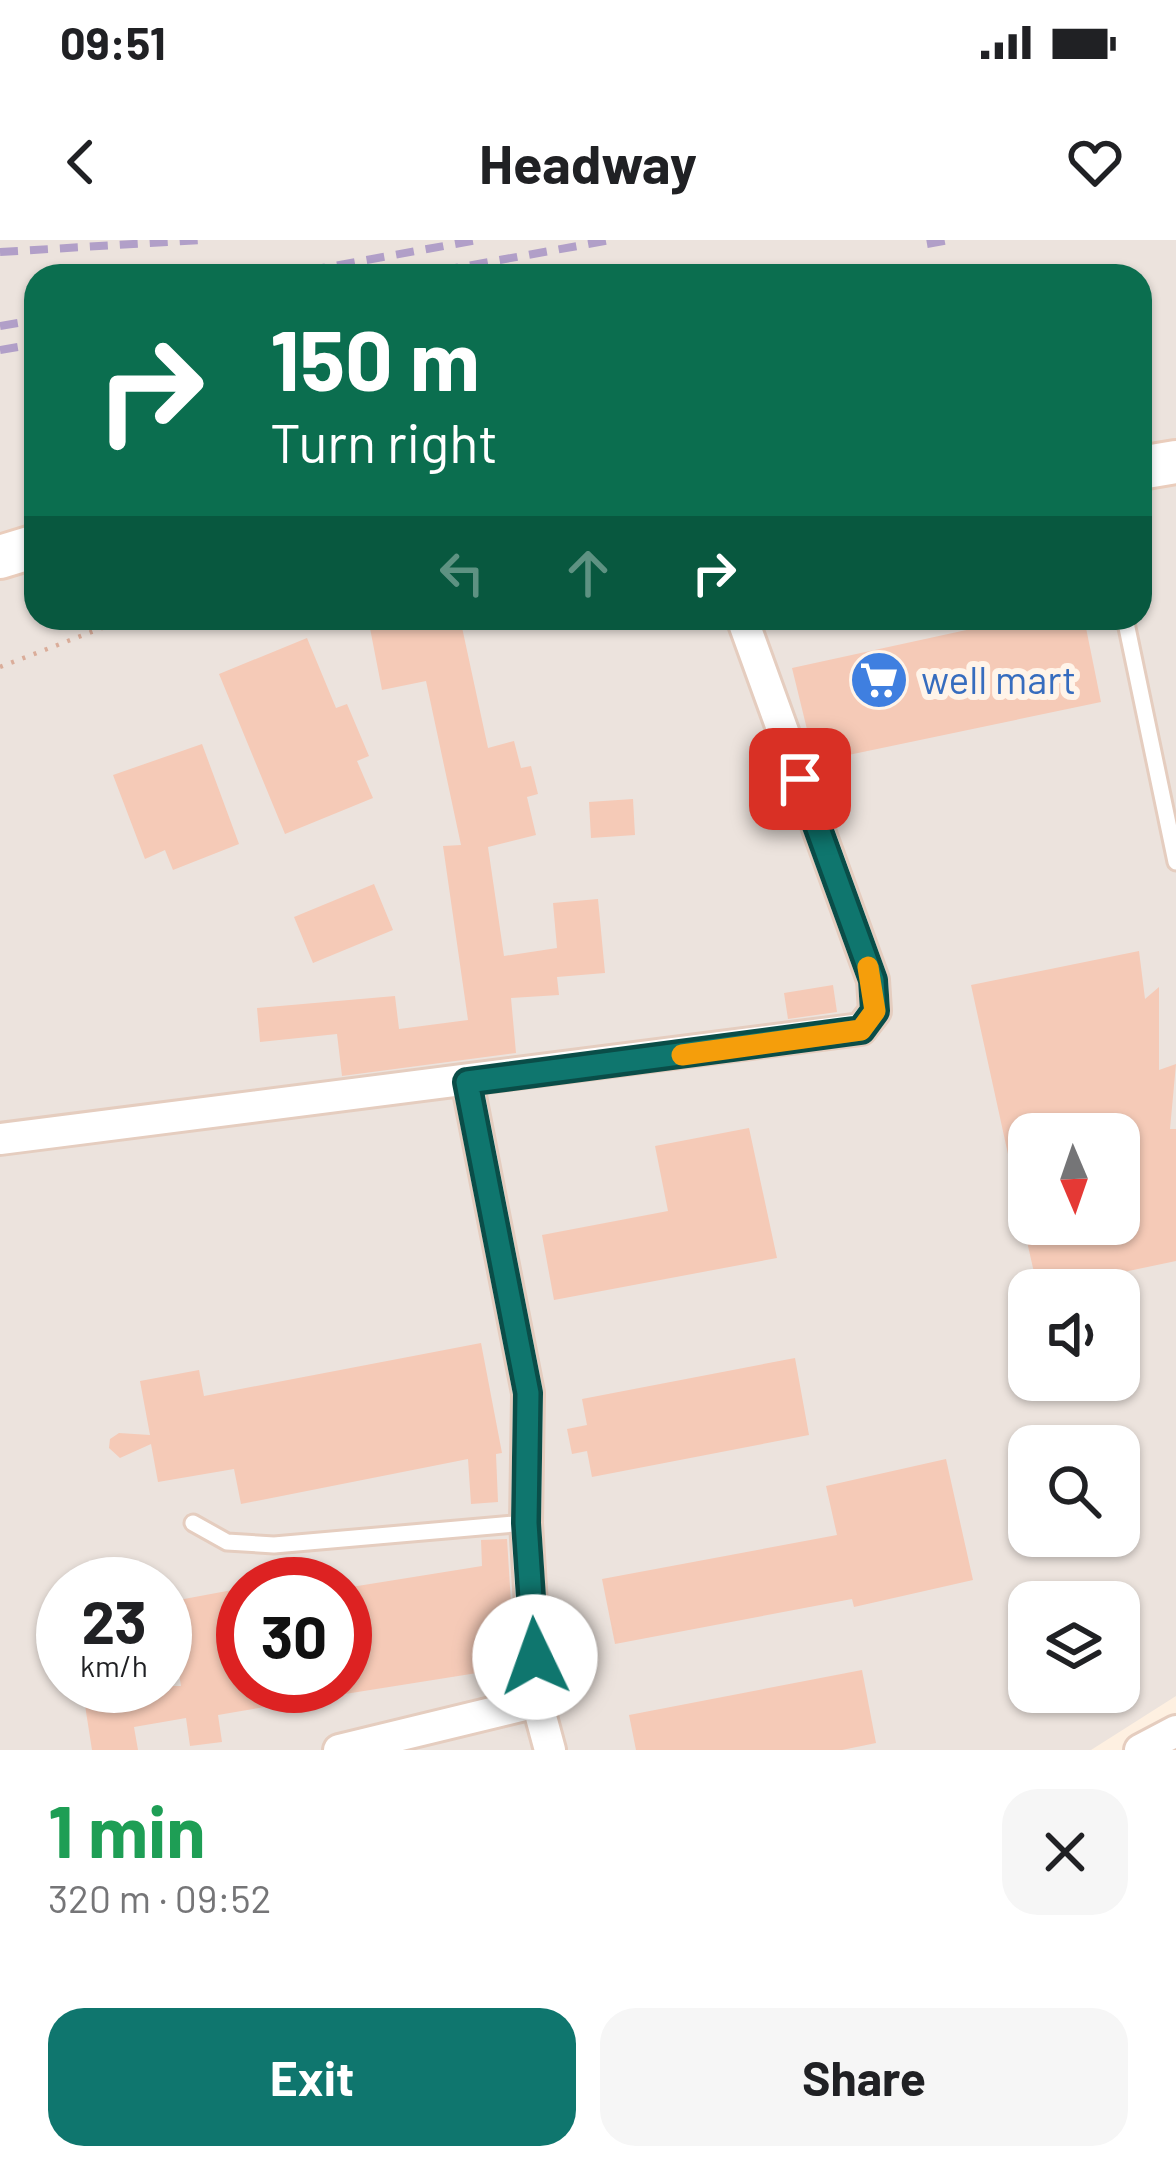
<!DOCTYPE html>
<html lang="en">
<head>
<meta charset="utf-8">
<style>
	body { margin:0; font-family:Barlow,sans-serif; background:#f6f6f6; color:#202124; height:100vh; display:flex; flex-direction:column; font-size:45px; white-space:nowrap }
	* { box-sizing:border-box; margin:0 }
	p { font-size:39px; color:#757577 }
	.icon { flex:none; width:66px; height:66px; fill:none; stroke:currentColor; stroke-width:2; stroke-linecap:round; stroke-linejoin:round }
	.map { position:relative; height:1510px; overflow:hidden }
	.drawer { display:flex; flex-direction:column; background:#fff; flex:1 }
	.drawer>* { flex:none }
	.guide { position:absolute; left:24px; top:24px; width:1128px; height:366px; border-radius:36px; box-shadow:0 3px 9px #0004; background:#0b6e4f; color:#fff; overflow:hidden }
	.needle { width:78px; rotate:178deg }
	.tools { position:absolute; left:1008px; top:873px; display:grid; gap:24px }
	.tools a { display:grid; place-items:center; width:132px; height:132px; border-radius:24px; background:#fff; box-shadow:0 3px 9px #0004; font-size:60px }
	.speed { position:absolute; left:36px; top:1317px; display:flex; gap:24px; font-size:60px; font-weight:700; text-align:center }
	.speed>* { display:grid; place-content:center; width:156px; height:156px; border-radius:50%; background:#fff; box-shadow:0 3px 9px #0004; line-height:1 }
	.speed small { font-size:30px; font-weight:400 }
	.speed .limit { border:18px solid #d22; background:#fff; color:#111 }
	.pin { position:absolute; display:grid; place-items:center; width:102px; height:102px; color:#fff; margin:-51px; border-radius:24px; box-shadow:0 6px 18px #0006 }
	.me { position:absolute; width:132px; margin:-66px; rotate:357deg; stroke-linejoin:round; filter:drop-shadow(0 0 9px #0008) }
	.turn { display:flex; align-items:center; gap:42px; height:252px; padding:0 48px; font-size:54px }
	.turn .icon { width:156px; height:156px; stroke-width:2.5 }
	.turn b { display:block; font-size:84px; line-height:102px }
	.lanes { display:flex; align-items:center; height:114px; padding:0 48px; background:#0003; justify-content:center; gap:60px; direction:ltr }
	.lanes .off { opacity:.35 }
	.round { display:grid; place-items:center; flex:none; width:126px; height:126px; border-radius:36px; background:#f6f6f6 }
	.summary { display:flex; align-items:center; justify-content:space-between; height:204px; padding:0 48px }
	h1 { font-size:72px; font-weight:700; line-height:90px; color:#1e9e55 }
	.button { display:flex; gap:24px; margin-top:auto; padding:24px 48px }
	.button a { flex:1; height:138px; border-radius:36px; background:#0f766e; color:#fff; font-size:48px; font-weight:700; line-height:138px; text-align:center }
	.button a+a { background:#f6f6f6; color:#202124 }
	.status { display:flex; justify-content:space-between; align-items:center; height:84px; padding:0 60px; background:#fff; direction:ltr }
	.status svg { height:33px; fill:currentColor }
	header { display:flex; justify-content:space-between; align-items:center; height:156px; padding:0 48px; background:#fff; font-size:54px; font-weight:700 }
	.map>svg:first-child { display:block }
	.industrial { fill:#ece3dd; fill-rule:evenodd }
	.building { fill:#f5cab7 }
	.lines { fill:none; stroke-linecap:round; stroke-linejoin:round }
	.lane-casing { stroke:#e5cdbf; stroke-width:21 }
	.street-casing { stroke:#e5cdbf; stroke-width:36 }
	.secondary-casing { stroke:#eacdbc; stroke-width:48 }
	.path { stroke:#daad9a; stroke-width:4.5; stroke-dasharray:3 9; stroke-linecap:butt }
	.lane { stroke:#fff; stroke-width:15 }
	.street { stroke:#fff; stroke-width:30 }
	.secondary { stroke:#fff; stroke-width:42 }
	.rail { stroke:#b19fc8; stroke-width:8; stroke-dasharray:18 12; stroke-linecap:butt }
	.route-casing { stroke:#0a4d48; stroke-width:30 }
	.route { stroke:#0f766e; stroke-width:21 }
	.slow { stroke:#f59e0b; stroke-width:21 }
	.labels { text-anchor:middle; stroke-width:12; stroke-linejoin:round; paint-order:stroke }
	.shop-label { font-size:39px; fill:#366cbe; stroke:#fff4e9; text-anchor:start }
</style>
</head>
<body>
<div class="status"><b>09:51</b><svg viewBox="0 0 49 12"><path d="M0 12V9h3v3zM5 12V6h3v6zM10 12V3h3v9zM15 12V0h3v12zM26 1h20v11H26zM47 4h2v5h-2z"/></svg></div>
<header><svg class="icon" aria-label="back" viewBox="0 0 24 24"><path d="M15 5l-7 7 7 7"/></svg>Headway<svg class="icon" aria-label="heart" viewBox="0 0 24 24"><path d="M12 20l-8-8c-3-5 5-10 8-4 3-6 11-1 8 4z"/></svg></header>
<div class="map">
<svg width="1176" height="1510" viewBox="0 0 1176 1510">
	<rect width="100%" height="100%" fill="#fef0e1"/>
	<path class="industrial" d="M0,0H1176V1456L1091,1510H0ZM36,36H1140V378H36ZM1029,894H1119V984H1029ZM1029,1050H1119V1140H1029ZM1029,1206H1119V1296H1029ZM63,1344H165V1446H63ZM243,1344H345V1446H243ZM1029,1362H1119V1452H1029Z"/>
	<g class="building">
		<path d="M368,378H411L412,387L460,378L488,508L514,501L521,528L531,526L538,554L527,557L536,595L488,607L504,716L557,708L553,663L598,659L605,733L557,737L559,755L511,758L516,813L342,836L337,794L260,802L257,768L395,756L399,789L468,780L443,606L461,605L426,441L382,450Z"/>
		<path d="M968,378H1084L1101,462L815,522L792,428L971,389Z"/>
		<path d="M307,398L336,468L347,464L369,516L357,521L373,558L285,594L219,434Z"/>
		<path d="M202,504L239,604L173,630L165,610L145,619L113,535Z"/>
		<path d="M633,559L635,595L591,598L589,562Z"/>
		<path d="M374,644L393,690L313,723L294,677Z"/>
		<path d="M1139,711L1145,759L1159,747V830L1176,824L1170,889H1176V1021L1038,1050L1023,984H1119V894H1029V968L1020,969L971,745Z"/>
		<path d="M833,745L837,772L788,779L784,753Z"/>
		<path d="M749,888L777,1018L554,1060L542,995L668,971L655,906Z"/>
		<path d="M481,1103L502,1213L496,1214L498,1262L471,1264L468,1219L241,1264L234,1229L158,1242L151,1204L120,1218L109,1208L110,1199L119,1193L150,1195L140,1141L199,1130L204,1156Z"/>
		<path d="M795,1118L809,1195L592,1237L587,1211L572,1214L567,1189L587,1185L582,1159Z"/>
		<path d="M946,1219L973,1340L854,1367L852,1359L615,1404L602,1339L837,1295L826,1246Z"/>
		<path d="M507,1299L515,1427L345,1454V1348L482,1326L481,1300Z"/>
		<path d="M243,1348V1446H322L323,1457L218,1475L222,1502L190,1506L186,1478L134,1487L138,1510H92L82,1446H181L168,1362Z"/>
		<path d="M862,1430L876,1503L842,1510H636L629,1475Z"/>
	</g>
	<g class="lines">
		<g class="lane-casing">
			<g id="lane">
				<path d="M1125,378L1176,622"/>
				<path d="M193,1283L227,1302L274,1305L526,1283"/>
			</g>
		</g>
		<g class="street-casing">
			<g id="street">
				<path d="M467,841L528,1153L526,1283L537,1462"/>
				<path d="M0,899L861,789L875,771L873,740L742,378"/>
				<path d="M339,1510L537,1462L550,1510"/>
				<path d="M1140,1510L1176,1491"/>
			</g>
		</g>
		<g class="secondary-casing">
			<g id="secondary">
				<path d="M1140,228L1176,222"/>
				<path d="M0,317L36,306"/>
			</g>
		</g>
		<path class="path" d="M0,427L128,378"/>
		<use href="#lane" class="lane"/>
		<use href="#street" class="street"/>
		<use href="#secondary" class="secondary"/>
		<g class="rail">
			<path d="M927,4L950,0"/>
			<path d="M0,12L200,0"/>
			<path d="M278,36L477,0"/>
			<path d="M411,36L611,0"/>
			<path d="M0,86L36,80"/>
			<path d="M0,110L36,104"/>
		</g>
	</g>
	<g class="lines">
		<g class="route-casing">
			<path id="route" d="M535,1417L526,1283L528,1153L467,842L861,790L875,771L873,740L800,539"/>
		</g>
		<use href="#route" class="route"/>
		<path class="slow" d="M682,815L861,790L875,771L868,727"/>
	</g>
	<defs>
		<g id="supermarket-disc" transform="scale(3)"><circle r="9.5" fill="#3f7fe0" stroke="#fff4e9"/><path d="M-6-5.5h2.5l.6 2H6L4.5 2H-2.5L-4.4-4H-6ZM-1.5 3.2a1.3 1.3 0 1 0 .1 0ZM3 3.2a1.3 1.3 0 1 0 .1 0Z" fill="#fff"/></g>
	</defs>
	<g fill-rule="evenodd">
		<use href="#supermarket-disc" x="879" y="440"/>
	</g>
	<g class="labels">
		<g class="shop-label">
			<text x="921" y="454">well mart</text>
		</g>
	</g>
</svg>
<div class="tools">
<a><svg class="needle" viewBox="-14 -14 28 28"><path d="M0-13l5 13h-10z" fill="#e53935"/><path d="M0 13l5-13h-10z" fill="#757577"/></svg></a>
<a><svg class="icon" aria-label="sound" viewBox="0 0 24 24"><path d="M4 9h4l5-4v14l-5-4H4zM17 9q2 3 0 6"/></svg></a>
<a><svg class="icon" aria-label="search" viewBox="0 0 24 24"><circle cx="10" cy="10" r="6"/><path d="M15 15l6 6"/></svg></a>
<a><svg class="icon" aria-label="layers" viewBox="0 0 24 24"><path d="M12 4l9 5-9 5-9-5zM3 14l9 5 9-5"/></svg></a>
</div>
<div class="speed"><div>23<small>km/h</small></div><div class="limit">30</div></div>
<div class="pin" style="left:800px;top:539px;background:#d93025"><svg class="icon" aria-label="arrive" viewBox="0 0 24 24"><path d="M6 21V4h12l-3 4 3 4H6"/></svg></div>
<svg class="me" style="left:535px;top:1417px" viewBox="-20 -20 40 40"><circle r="19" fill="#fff"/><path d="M0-13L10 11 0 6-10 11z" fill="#0f766e"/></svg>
<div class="guide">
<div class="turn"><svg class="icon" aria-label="right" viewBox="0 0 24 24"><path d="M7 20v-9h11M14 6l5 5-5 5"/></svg><div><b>150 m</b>Turn right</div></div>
<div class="lanes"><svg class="icon off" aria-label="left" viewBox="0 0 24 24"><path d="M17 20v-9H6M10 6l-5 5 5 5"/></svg><svg class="icon off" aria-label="ahead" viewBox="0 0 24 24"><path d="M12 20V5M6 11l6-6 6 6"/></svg><svg class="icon" aria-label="right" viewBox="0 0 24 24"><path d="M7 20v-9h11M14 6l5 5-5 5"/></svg></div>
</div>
</div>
<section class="drawer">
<div class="summary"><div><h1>1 min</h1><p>320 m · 09:52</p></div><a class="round"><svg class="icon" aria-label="close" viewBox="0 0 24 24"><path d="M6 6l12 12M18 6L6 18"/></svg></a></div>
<div class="button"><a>Exit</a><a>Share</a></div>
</section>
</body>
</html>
